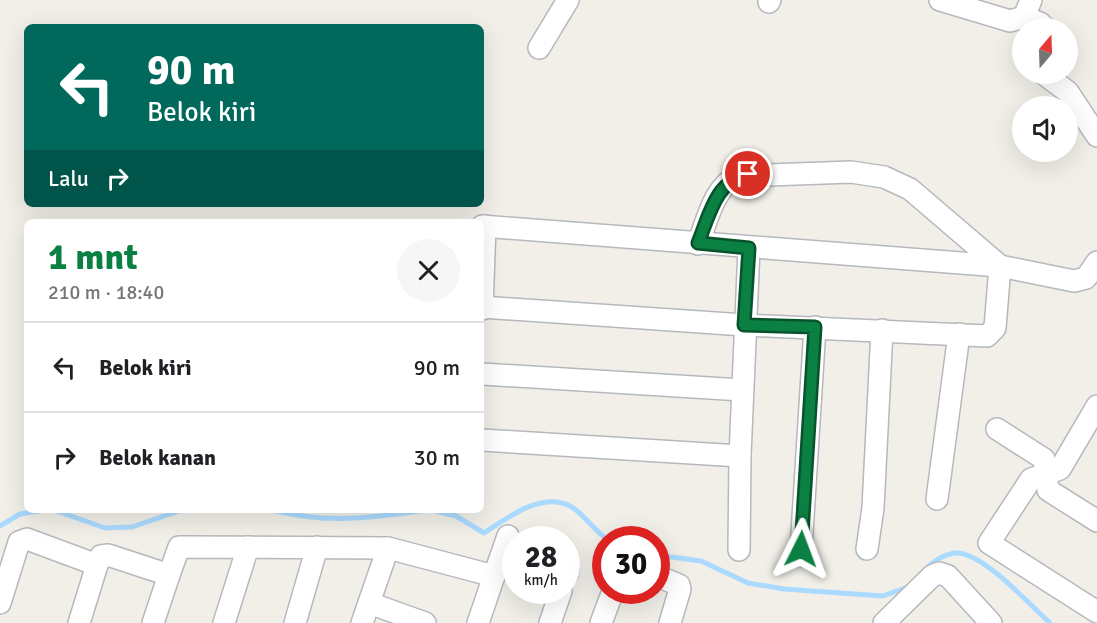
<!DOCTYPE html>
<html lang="id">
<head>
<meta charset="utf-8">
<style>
	body { margin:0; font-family:Signika,sans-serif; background:#f6f6f6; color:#202124; height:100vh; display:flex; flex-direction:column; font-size:22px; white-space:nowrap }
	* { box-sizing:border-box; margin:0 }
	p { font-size:20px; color:#757577 }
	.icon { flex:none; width:33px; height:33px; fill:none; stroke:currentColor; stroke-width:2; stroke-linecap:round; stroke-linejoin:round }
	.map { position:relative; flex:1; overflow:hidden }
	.drawer { position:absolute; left:24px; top:219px; width:460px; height:294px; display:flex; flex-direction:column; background:#fff; border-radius:9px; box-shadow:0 6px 24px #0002 }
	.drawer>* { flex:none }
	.hud { position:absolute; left:24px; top:24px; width:460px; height:183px; border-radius:9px; box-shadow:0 6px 24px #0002; background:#00695c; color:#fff; overflow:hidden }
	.needle { width:39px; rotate:19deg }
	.controls { position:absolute; left:1012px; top:18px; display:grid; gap:12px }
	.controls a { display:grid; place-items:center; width:66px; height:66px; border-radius:50%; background:#fff; box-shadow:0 6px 24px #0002; font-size:30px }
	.speed { position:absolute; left:502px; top:526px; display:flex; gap:12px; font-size:30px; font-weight:700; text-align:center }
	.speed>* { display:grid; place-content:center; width:78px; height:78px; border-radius:50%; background:#fff; box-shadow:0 6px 24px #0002; line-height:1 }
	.speed small { font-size:15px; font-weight:400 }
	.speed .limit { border:9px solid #d22; background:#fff; color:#111 }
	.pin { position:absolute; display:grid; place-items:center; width:51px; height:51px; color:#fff; margin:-26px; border:3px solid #fff; border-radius:50%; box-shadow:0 2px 6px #0007 }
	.me { position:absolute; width:66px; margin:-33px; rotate:3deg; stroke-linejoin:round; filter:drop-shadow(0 0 4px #0008) }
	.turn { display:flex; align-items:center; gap:21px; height:126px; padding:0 24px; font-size:27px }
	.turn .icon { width:78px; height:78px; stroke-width:2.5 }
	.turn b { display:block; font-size:42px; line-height:51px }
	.then { display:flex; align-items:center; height:57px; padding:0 24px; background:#0003; gap:12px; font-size:22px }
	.round { display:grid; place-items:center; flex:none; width:63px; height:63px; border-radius:32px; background:#f6f6f6 }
	.headline { display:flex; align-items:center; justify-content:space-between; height:102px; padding:0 24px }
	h1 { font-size:36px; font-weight:700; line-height:45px; color:#0b8043 }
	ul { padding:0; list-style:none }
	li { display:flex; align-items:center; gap:18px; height:90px; padding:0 24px; border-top:2px solid #e0e0e0 }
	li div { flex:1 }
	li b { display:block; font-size:22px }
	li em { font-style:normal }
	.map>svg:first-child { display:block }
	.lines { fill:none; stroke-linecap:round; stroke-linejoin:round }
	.stream { stroke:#aadaff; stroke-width:5 }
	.minor-casing { stroke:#b5b8bc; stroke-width:24 }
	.minor { stroke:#fff; stroke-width:21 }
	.route-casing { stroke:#07532c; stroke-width:15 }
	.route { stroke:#0b8043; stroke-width:10 }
</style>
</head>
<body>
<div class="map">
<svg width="1097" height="623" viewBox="0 0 1097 623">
	<rect width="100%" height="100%" fill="#f1efe8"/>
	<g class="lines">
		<g class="stream">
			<path d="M54,510L105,528L132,527L182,510"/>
			<path d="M272,510C327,524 371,518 427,510"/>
			<path d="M432,510L456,516L484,533C507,518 542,491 570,506C585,514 594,532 609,540"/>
			<path d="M0,526L20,514L45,510"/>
			<path d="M657,555L701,561L748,583L784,589L883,596L908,587"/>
			<path d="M925,570C932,562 947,552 958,553C985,555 1029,604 1050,623"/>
		</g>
		<g class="minor-casing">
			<g id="minor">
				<path d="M940,0L1010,21L1024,17L1040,23L1045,28"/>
				<path d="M769,2L770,0"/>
				<path d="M1024,17L1031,0"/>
				<path d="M539,48L568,0"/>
				<path d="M1044,74L1068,92L1097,136"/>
				<path d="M482,226L1000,266L1074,281L1086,278L1097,262"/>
				<path d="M482,307L744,325L987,336L995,328L1000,266L910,189L884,177L851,172L738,176C714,186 707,221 698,244"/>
				<path d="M482,309L485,226"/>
				<path d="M482,374L742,390"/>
				<path d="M1097,406L1060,469L1031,479L989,543L1097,612"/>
				<path d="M997,429L1044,459L1048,490L1097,521"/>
				<path d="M482,440L740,456L749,248"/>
				<path d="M937,499L959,334"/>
				<path d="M801,549L815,327"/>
				<path d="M867,549L873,508L882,330"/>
				<path d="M739,550L740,456"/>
				<path d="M97,565L101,556L108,555L169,575L179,547L388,548L494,576L478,623"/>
				<path d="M567,574L568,570"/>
				<path d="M494,576L508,536"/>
				<path d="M657,576L679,585L680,589L670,623"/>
				<path d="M0,603L19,542L27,539L97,565L79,623"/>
				<path d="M369,603L425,623"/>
				<path d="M153,623L169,575"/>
				<path d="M224,623L248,547"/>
				<path d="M295,623L317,547"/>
				<path d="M362,623L388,548"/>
				<path d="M550,623L561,591"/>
				<path d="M601,623L613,591"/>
				<path d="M884,623L932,576L939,573L948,576L991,623"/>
			</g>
		</g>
		<use href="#minor" class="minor"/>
	</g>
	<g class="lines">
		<g class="route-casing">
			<path id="route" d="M748,174C716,180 709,216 698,243L749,248L744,325L815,327L801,549"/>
		</g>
		<use href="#route" class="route"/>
	</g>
</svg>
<div class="controls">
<a><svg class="needle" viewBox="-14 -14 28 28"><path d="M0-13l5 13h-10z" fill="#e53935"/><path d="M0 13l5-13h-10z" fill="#757577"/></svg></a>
<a><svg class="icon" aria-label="sound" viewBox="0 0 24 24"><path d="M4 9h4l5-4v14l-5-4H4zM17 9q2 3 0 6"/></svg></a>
</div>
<div class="speed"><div>28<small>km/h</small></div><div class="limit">30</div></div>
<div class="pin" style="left:748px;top:174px;background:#d93025"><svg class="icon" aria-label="arrive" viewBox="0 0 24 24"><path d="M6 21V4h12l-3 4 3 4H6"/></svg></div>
<svg class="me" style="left:801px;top:549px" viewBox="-20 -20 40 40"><path d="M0-17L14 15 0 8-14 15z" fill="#0b8043" stroke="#fff" stroke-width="4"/></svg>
<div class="hud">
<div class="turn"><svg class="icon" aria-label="left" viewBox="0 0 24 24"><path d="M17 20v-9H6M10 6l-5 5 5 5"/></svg><div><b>90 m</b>Belok kiri</div></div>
<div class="then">Lalu<svg class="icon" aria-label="right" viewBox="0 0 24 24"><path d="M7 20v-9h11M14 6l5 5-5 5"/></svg></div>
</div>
<section class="drawer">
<div class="headline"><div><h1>1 mnt</h1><p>210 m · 18:40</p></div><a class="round"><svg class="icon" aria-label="close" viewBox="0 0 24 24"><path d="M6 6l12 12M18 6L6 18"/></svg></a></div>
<ul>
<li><svg class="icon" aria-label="left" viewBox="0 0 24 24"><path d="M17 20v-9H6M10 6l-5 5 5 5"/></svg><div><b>Belok kiri</b></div><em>90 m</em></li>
<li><svg class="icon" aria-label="right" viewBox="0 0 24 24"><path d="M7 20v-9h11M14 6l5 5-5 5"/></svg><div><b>Belok kanan</b></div><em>30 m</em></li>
</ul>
</section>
</div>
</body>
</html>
